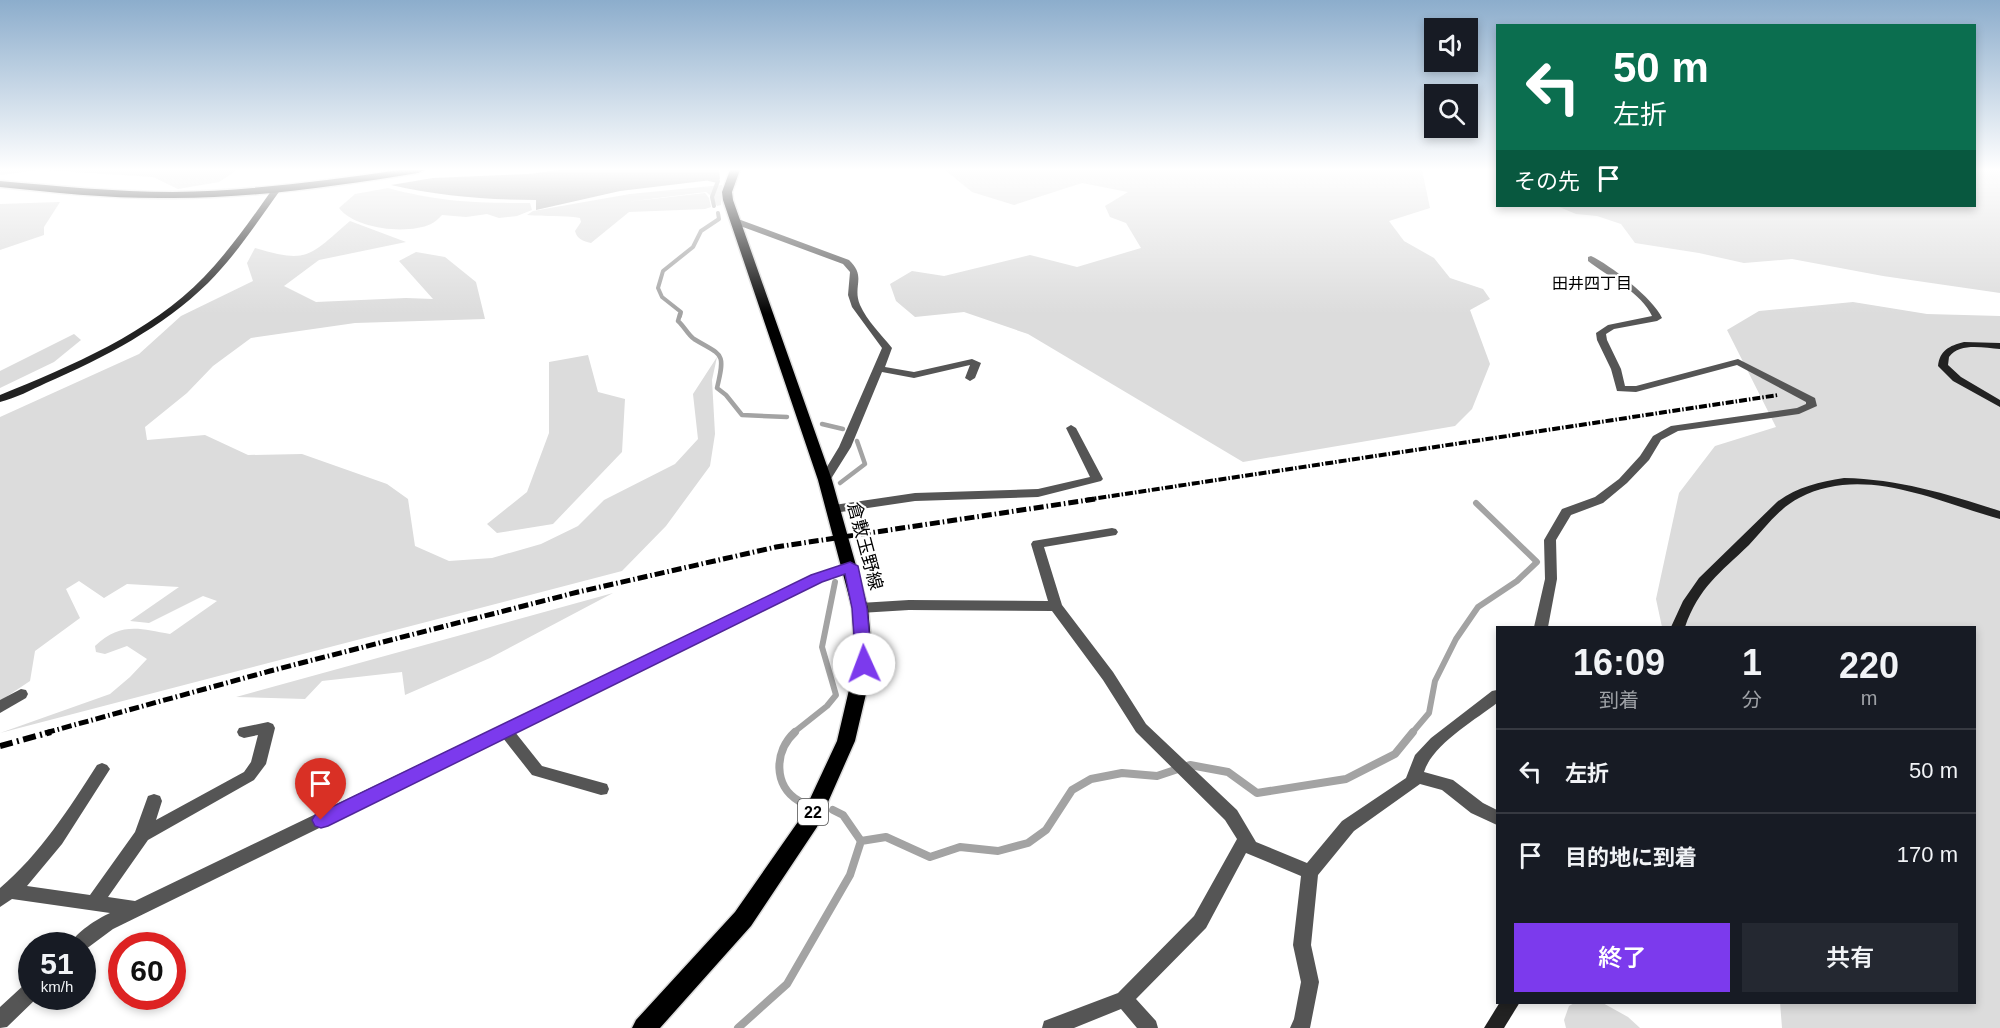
<!DOCTYPE html>
<html lang="ja">
<head>
<meta charset="utf-8">
<style>
	body { margin:0; font-family:Arial,"Noto Sans JP",sans-serif; background:#242831; color:#f1f3f6; height:100vh; display:flex; flex-direction:column; font-size:22px; white-space:nowrap }
	* { box-sizing:border-box; margin:0 }
	p { font-size:20px; color:#9ea1a6 }
	.icon { flex:none; width:33px; height:33px; fill:none; stroke:currentColor; stroke-width:2; stroke-linecap:round; stroke-linejoin:round }
	.map { position:relative; flex:1; overflow:hidden }
	.details { position:absolute; left:1496px; top:626px; width:480px; height:378px; display:flex; flex-direction:column; background:#171b24; border-radius:0px; box-shadow:0 3px 9px #0003 }
	.details>* { flex:none }
	.hud { position:absolute; left:1496px; top:24px; width:480px; height:183px; border-radius:0px; box-shadow:0 3px 9px #0003; background:#0b6e4f; color:#fff; overflow:hidden }
	.fabs { position:absolute; left:1424px; top:18px; display:grid; gap:12px }
	.fabs a { display:grid; place-items:center; width:54px; height:54px; border-radius:0px; background:#171b24; box-shadow:0 3px 9px #0003; font-size:30px }
	.speed { position:absolute; left:18px; top:932px; display:flex; gap:12px; font-size:30px; font-weight:700; text-align:center }
	.speed>* { display:grid; place-content:center; width:78px; height:78px; border-radius:50%; background:#171b24; box-shadow:0 3px 9px #0003; line-height:1 }
	.speed small { font-size:15px; font-weight:400 }
	.speed .limit { border:9px solid #d22; background:#fff; color:#111 }
	.pin { position:absolute; display:grid; place-items:center; width:51px; height:51px; color:#fff; margin:-62px -26px; border-radius:50% 50% 50% 0; rotate:-45deg; box-shadow:0 0 6px #0007 }
	.pin .icon { rotate:45deg }
	.me { position:absolute; width:66px; margin:-33px; rotate:358deg; stroke-linejoin:round; filter:drop-shadow(0 0 4px #0008) }
	.turn { display:flex; align-items:center; gap:21px; height:126px; padding:0 18px; font-size:27px }
	.turn .icon { width:78px; height:78px; stroke-width:2.5 }
	.turn b { display:block; font-size:42px; line-height:51px }
	.then { display:flex; align-items:center; height:57px; padding:0 18px; background:#0003; gap:12px; font-size:22px }
	.eta { display:flex; justify-content:space-evenly; align-items:center; height:102px; text-align:center }
	.eta b { font-size:36px; font-weight:600; line-height:42px }
	.primary-button { display:flex; gap:12px; margin-top:auto; padding:12px 18px }
	.primary-button a { flex:1; height:69px; border-radius:0px; background:#7c3aed; color:#fff; font-size:24px; font-weight:600; line-height:69px; text-align:center }
	.primary-button a+a { background:#242831; color:#f1f3f6 }
	ul { padding:0; list-style:none }
	li { display:flex; align-items:center; gap:18px; height:84px; padding:0 18px; border-top:2px solid #363941 }
	li div { flex:1 }
	li b { display:block; font-size:22px }
	li em { font-style:normal }
	.map>svg:first-child { display:block }
	.green { fill:#dcdcdc }
	.water { fill:#a3a3a3 }
	.lines { fill:none; stroke-linecap:round; stroke-linejoin:round }
	.stream-far3 { stroke:#a3a3a3; stroke-width:4 }
	.stream-far2 { stroke:#a3a3a3; stroke-width:4.5 }
	.stream-far1 { stroke:#a3a3a3; stroke-width:6 }
	.stream { stroke:#a3a3a3; stroke-width:8 }
	.primary-casing { stroke:#dbdbdb; stroke-width:3 }
	.highway-casing { stroke:#dbdbdb; stroke-width:3 }
	.street { fill:#555; fill-rule:evenodd }
	.secondary { fill:#222; fill-rule:evenodd }
	.primary { fill:#000; fill-rule:evenodd }
	.highway { fill:#000; fill-rule:evenodd }
	.rail-far2 { stroke:#000; stroke-width:4; stroke-dasharray:8 2 1.5 2; stroke-linecap:butt }
	.rail-far1 { stroke:#000; stroke-width:5; stroke-dasharray:10 3 1.5 3; stroke-linecap:butt }
	.rail { stroke:#000; stroke-width:6; stroke-dasharray:13 4.5 2 4.5; stroke-linecap:butt }
	.route { fill:#7c3aed; stroke:#51269a; stroke-width:1.5 }
	.labels { text-anchor:middle; stroke-width:4.5; stroke-linejoin:round; paint-order:stroke }
	.far-neighbourhood-label { font-size:16px; fill:#000; stroke:#fff }
	.shield { fill:#fff; stroke:#4c4c4c; stroke-width:1.5 }
	.shield-label { font-size:16px; font-weight:bold; fill:#000 }
	.street-label { font-size:18px; fill:#000; stroke:#fff }
</style>
</head>
<body>
<div class="map">
<svg width="2000" height="1028" viewBox="0 0 2000 1028">
	<rect width="100%" height="100%" fill="#fff"/>
	<g class="green">
		<path d="M0,170H237L219,182L178,189L153,177L41,170L0,175Z"/>
		<path d="M945,170H1422L1430,208L1389,221L1404,241L1434,258L1450,278L1483,289L1490,299L1470,310L1490,364L1472,409L1455,426L1243,462L1028,334L964,312L915,317L896,301L890,284L912,271L944,276L1030,255L1077,267L1141,248L1126,223L1110,217L1105,206L1128,192L1082,183L1014,205L972,192Z"/>
		<path d="M1974,170H2000V293L1883,276L1792,259L1744,263L1699,253L1635,243L1621,224L1597,216L1576,214L1557,206H1974Z"/>
		<path d="M722,185L721,205L717,206L710,195L706,192L626,202L705,193L709,198L711,207L705,209L629,212L591,243C583,241 577,239 575,231L581,222L580,218C563,215 546,217 527,215L533,211L630,194Z"/>
		<path d="M388,188C440,202 476,203 530,203L532,210L517,216L499,218L487,214L466,217L442,215C439,218 435,222 431,224C407,235 355,229 339,208L355,194Z"/>
		<path d="M60,202L44,227V235L0,250V204Z"/>
		<path d="M350,221L406,242L319,260L284,286L316,302L406,298L433,299L399,261L416,252L445,257L476,282L485,319L355,323L251,338L213,366L187,393L145,427L147,440L205,435L248,455L302,454L387,484L408,499L415,546L449,561L492,558L541,544L578,526L604,500L675,464L698,439L693,394L717,357L712,380L715,434L710,466L666,526L622,571L0,733L110,694L130,677L147,659L127,646L105,654L96,652L95,646C120,622 139,628 170,634L217,601L203,596L149,623L130,621L179,587L127,584L104,598L79,581L66,589L80,618L35,651L30,681L0,701V417L139,354L181,316L253,281L247,263L255,248C309,264 309,256 350,221Z"/>
		<path d="M1853,302L1927,314L2000,316V1028H1782L1780,1002H1974V627H1662L1656,599L1679,493L1715,446L1776,427L1727,330L1759,311Z"/>
		<path d="M74,334L81,340L54,362L0,388V371Z"/>
		<path d="M588,355L598,392L625,399L622,452L553,524L497,533L487,524L527,492L549,433V362Z"/>
		<path d="M613,593L490,658L405,695L402,672L322,681L305,699L236,697Z"/>
		<path d="M1576,1002H1601L1628,1017L1640,1028H1566L1564,1020L1569,1006Z"/>
	</g>
	<path class="water" d="M559,170H719L720,179L620,191L536,210V200C486,200 440,196 391,185L433,178L528,174Z"/>
	<g class="lines">
		<g class="stream-far3">
			<path d="M709,179L718,181L712,197L714,206"/>
			<path d="M680,316L681,312L662,297L658,288L663,271L693,247L701,231L719,219L718,213"/>
		</g>
		<g class="stream-far2">
			<path d="M680,314L678,321C684,326 688,335 694,339C722,356 726,351 717,388L726,395L742,415L787,417"/>
			<path d="M822,424L843,429"/>
			<path d="M840,483L865,464L857,441"/>
		</g>
		<g class="stream-far1">
			<path d="M793,733L827,706L836,695L822,647L835,582"/>
			<path d="M1412,733L1429,713L1435,681L1456,639L1478,607L1517,581L1537,562L1476,503"/>
		</g>
		<g class="stream">
			<path d="M795,732C774,751 773,786 799,801"/>
			<path d="M833,810L843,815L861,841"/>
			<path d="M738,1028L787,984L850,875L861,841L886,837L930,857L960,847L998,851L1028,843L1046,830L1072,790L1091,779L1122,773L1157,776L1190,765L1228,772L1257,793L1346,779L1395,754L1413,732"/>
		</g>
		<g class="primary-casing">
			<path id="primary" d="M730,170H740L732,192L733,200L832,480L868,608L873,664L855,741L817,827L751,926L660,1028H632L636,1020L735,912L802,816L837,741L855,664L852,608L818,480L723,200L722,192Z"/>
		</g>
		<g class="highway-casing">
			<path id="highway" d="M399,170H424L418,173C337,186 255,198 173,198C115,199 57,193 0,187V181C57,186 115,192 173,192C249,191 324,181 399,170Z"/>
		</g>
		<g class="street">
			<path d="M732,219H738L849,260C867,277 852,286 860,305C867,321 881,334 892,348L885,367L914,372L972,359L981,363L975,378L970,381L965,378L970,365L914,378L882,372L851,447L829,482H821L819,480L839,447L882,348L852,307L848,295L850,272L843,264L732,223Z"/>
			<path d="M1591,256C1609,264 1654,299 1662,318L1657,321L1614,329L1606,334L1607,340L1621,369L1625,386H1636L1738,359L1815,398L1817,406L1799,414L1678,431L1661,440L1649,460L1627,483L1603,503L1571,515L1556,540L1557,579L1548,627H1534L1545,579L1544,540L1562,509L1595,497L1619,479L1640,456L1653,436L1671,426L1797,408L1806,404V402L1737,365L1636,392L1617,391L1611,369L1597,340L1596,333L1608,325L1652,316C1643,294 1606,275 1588,261V257Z"/>
			<path d="M1071,425L1076,428L1103,479L1101,481L1038,497L915,501L834,513L828,509L834,505L915,493L1038,489L1090,477L1066,428Z"/>
			<path d="M1112,528L1116,529L1118,532L1116,535L1044,547L1062,605L1113,672L1146,724L1237,810L1256,842L1307,863L1342,821L1406,778L1415,755L1431,738L1492,691L1497,690V703C1475,720 1432,745 1424,772L1453,780L1483,803L1497,810V825L1471,813L1442,790L1420,784L1354,831L1318,875L1311,945L1319,982L1310,1028H1290L1294,1019L1301,982L1293,945L1301,876L1246,853L1206,928L1136,999L1156,1021L1158,1028H1137L1121,1009L1074,1028H1042L1044,1021L1118,993L1194,916L1237,839L1225,820L1136,732L1103,680L1052,611L909,610L860,613L855,611L853,608L855,605L860,603L909,600L1048,601L1031,544L1033,541Z"/>
			<path d="M850,562L856,566L854,569L821,582L515,732L542,766L607,784L609,789L607,794L601,795L532,775L503,738L113,929L82,952V945H70C76,932 97,919 110,913L12,899L0,907V888C40,854 69,809 97,765L102,763L107,765L110,769L62,844L27,886L90,895L135,832L148,796L154,794L160,796L162,801L156,820L244,772L251,762L258,735L244,738L239,736L237,732L239,728L268,722L273,724L275,728L266,764L254,780L148,840L108,897L135,901L811,576Z"/>
			<path d="M21,689L26,690L28,694L26,698L0,713V700Z"/>
			<path d="M32,981V996H39L7,1027L0,1028V1007L25,984Z"/>
		</g>
		<g class="secondary">
			<path d="M274,187L281,189C258,221 236,255 208,283C163,327 104,358 46,383C31,390 16,398 0,402V395C71,366 150,333 204,277C230,250 252,218 274,187Z"/>
			<path d="M1964,342L2000,343V349C1984,348 1960,342 1949,357L1948,365L1961,377L2000,400V407L1953,381L1938,366C1940,350 1949,346 1964,342Z"/>
			<path d="M1844,478C1898,479 1948,494 2000,511V519C1937,502 1864,464 1799,498C1779,508 1764,529 1749,545C1720,573 1699,587 1685,627H1671L1683,601L1699,578L1777,502C1797,487 1819,482 1844,478Z"/>
			<path d="M1500,1002H1520L1504,1028H1484Z"/>
		</g>
		<use href="#primary" class="primary"/>
		<use href="#highway" class="highway"/>
		<path class="rail-far2" d="M1085,500L1778,395"/>
		<path class="rail-far1" d="M45,733L270,671L578,592L776,547L1095,499"/>
		<path class="rail" d="M0,746L51,732"/>
	</g>
	<linearGradient id="sky" x2="0" y2="1"><stop stop-color="#8cadcc"/><stop offset="0.54" stop-color="#fff"/><stop offset="1" stop-color="#fff" stop-opacity="0"/></linearGradient>
	<rect width="2000" height="314" fill="url(#sky)"/>
	<path class="route" d="M850,562L858,566L867,608L872,664L869,668H858L856,664L852,608L845,574L822,582L328,826L321,828L315,826L312,820L315,815L811,575Z"/>
	<g class="labels">
		<g class="far-neighbourhood-label">
			<text x="1592" y="289">田井四丁目</text>
		</g>
		<rect class="shield" x="798" y="799" width="30" height="26" rx="4.5"/>
		<g class="shield-label">
			<text x="813" y="818">22</text>
		</g>
		<g class="street-label">
			<text transform="translate(865 546) rotate(75)" y="6">倉敷玉野線</text>
		</g>
	</g>
</svg>
<div class="fabs">
<a><svg class="icon" aria-label="sound" viewBox="0 0 24 24"><path d="M4 9h4l5-4v14l-5-4H4zM17 9q2 3 0 6"/></svg></a>
<a><svg class="icon" aria-label="search" viewBox="0 0 24 24"><circle cx="10" cy="10" r="6"/><path d="M15 15l6 6"/></svg></a>
</div>
<div class="speed"><div>51<small>km/h</small></div><div class="limit">60</div></div>
<div class="pin" style="left:321px;top:820px;background:#d93025"><svg class="icon" aria-label="arrive" viewBox="0 0 24 24"><path d="M6 21V4h12l-3 4 3 4H6"/></svg></div>
<svg class="me" style="left:864px;top:664px" viewBox="-20 -20 40 40"><circle r="19" fill="#fff"/><path d="M0-13L10 11 0 6-10 11z" fill="#7c3aed"/></svg>
<div class="hud">
<div class="turn"><svg class="icon" aria-label="left" viewBox="0 0 24 24"><path d="M17 20v-9H6M10 6l-5 5 5 5"/></svg><div><b>50 m</b>左折</div></div>
<div class="then">その先<svg class="icon" aria-label="arrive" viewBox="0 0 24 24"><path d="M6 21V4h12l-3 4 3 4H6"/></svg></div>
</div>
<section class="details">
<div class="eta">
<div><b>16:09</b><p>到着</p></div>
<div><b>1</b><p>分</p></div>
<div><b>220</b><p>m</p></div>
</div>
<ul>
<li><svg class="icon" aria-label="left" viewBox="0 0 24 24"><path d="M17 20v-9H6M10 6l-5 5 5 5"/></svg><div><b>左折</b></div><em>50 m</em></li>
<li><svg class="icon" aria-label="arrive" viewBox="0 0 24 24"><path d="M6 21V4h12l-3 4 3 4H6"/></svg><div><b>目的地に到着</b></div><em>170 m</em></li>
</ul>
<div class="primary-button"><a>終了</a><a>共有</a></div>
</section>
</div>
</body>
</html>
